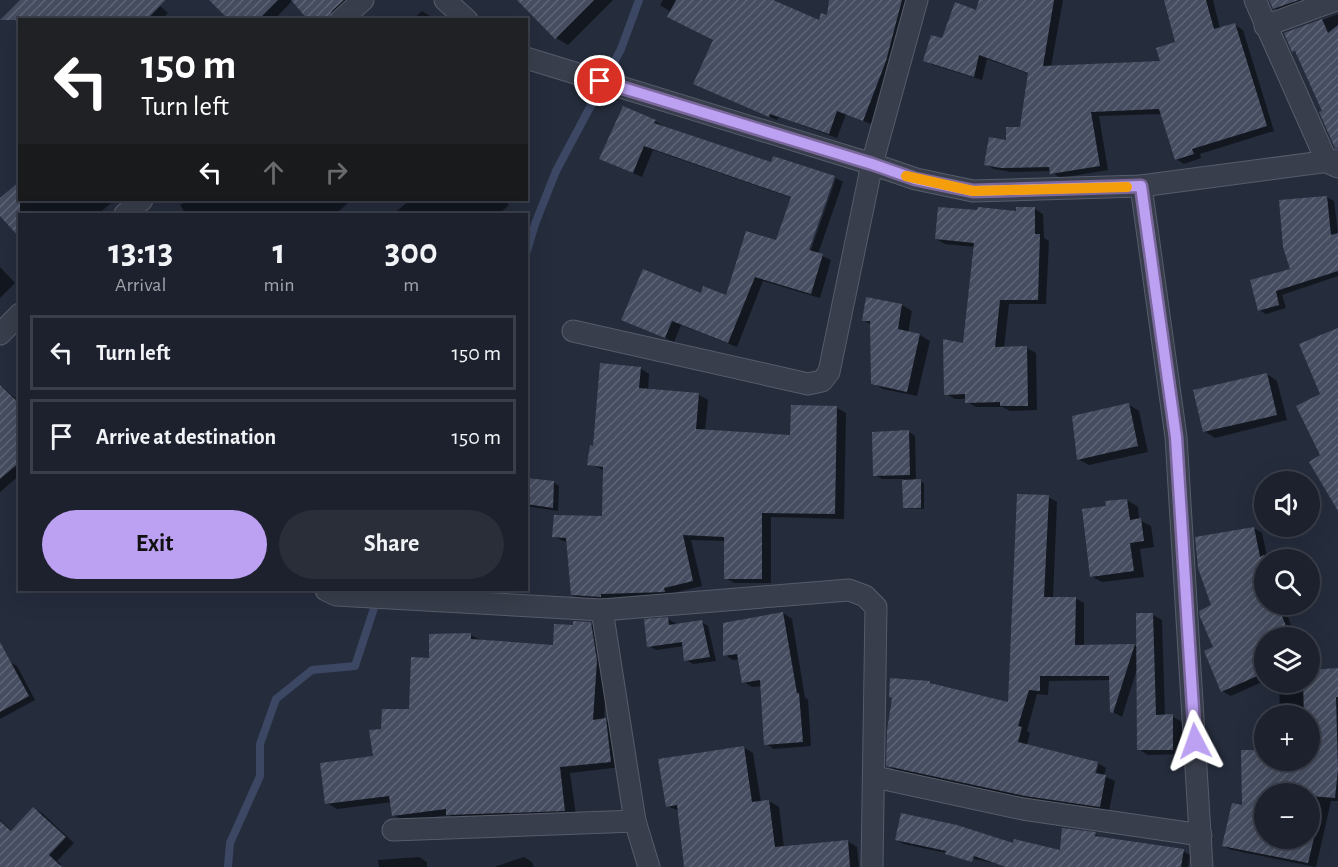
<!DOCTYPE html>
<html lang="en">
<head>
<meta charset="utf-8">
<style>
	body { margin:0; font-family:"Alegreya Sans",sans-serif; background:#292e39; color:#f1f3f6; height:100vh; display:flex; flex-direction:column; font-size:22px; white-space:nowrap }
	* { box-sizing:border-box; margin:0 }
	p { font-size:20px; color:#a0a3aa }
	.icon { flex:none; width:33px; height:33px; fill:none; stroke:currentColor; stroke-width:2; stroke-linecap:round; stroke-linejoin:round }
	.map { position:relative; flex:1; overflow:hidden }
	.panel { position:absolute; left:18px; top:213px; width:510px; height:378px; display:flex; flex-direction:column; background:#1c212d; border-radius:0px; box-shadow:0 6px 24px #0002,0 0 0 2px #3a3e49 }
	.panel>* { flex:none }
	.hud { position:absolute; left:18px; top:18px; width:510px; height:183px; border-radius:0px; box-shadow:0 6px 24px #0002,0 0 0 2px #3a3e49; background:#202124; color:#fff; overflow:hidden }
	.buttons { position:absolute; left:1254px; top:471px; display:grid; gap:12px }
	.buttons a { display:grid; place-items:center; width:66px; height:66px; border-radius:50%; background:#1c212d; box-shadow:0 6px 24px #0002,0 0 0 2px #3a3e49; font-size:30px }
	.pin { position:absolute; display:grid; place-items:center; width:51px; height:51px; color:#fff; margin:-26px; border:3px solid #fff; border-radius:50%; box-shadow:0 2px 6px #0007 }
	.me { position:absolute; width:66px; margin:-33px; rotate:356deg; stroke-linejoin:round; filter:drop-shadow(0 0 4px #0008) }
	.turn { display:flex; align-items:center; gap:21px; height:126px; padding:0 24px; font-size:27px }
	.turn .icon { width:78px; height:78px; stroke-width:2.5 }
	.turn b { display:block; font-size:42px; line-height:51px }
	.lanes { display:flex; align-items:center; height:57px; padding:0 24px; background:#0003; justify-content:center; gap:30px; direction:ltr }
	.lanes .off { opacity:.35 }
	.eta { display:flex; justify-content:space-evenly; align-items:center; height:102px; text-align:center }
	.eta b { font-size:36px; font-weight:600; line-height:42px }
	.primary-button { display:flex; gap:12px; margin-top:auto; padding:12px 24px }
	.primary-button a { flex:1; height:69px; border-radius:36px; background:#bca0f2; color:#111; font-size:24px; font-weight:600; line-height:69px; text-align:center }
	.primary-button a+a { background:#292e39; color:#f1f3f6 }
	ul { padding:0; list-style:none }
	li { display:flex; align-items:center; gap:18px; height:75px; margin:0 12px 9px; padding:0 12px; border:3px solid #3a3e49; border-radius:0px }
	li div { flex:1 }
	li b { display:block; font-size:22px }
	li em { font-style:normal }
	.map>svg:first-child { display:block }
	.shadow { fill:#0007; fill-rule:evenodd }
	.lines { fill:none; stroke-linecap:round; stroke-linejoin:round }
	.stream { stroke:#3c4764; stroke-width:8 }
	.building { fill:url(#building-hatch) }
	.street-casing { stroke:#575c6a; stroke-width:23 }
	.street { stroke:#393e4c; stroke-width:21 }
	.route-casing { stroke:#7a689d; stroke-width:15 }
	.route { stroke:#bca0f2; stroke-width:10 }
	.slow { stroke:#f59e0b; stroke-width:10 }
</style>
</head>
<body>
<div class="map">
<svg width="1338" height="867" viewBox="0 0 1338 867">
	<defs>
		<pattern id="building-hatch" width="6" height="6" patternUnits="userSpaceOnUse" patternTransform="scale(1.5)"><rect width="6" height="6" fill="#464d60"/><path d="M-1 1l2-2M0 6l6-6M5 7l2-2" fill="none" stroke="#5e6575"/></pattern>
	</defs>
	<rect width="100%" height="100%" fill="#252c3c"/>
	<g class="shadow">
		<path d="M22,0H167L160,6L168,13L162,20H20V23L9,13Z"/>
		<path d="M212,0H293L274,20H231Z"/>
		<path d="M293,0H353L340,20H310Z"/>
		<path d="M519,0H613L568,45L556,38Z"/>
		<path d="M663,0H769L820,22L836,19L843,0H912L894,66L871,124L846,114L837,138L779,117L777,120L695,84L714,40L660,5Z"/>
		<path d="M981,0H1063L1051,67L1162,62L1177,43L1166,0H1213L1220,29L1235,25L1243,30L1274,131L1200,154L1201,158L1184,164L1176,159L1162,114L1099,116L1108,170L1060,178L1051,171L1011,172L994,169L985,164L1022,128L1029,74L987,59L982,80L933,65L925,60L943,40L977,11Z"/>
		<path d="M1270,0H1315L1281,12L1274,8Z"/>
		<path d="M422,11L430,16L433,20H412Z"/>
		<path d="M1338,14V128L1298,54L1293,51L1286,34Z"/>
		<path d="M655,121L663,126V127L772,164L833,177L806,257L808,258L836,178L843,182L818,254L831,260L820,298L763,281L737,347L681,325L674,342L623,319L727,297L777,242L792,198L653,150L642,177L609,163Z"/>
		<path d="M1327,197L1334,201L1338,234V276L1282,295L1286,308L1266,314L1259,310L1292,270Z"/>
		<path d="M0,200H115L98,214H0Z"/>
		<path d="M188,200H351L336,214H186L180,205Z"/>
		<path d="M410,200H504L509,205L499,214H393Z"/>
		<path d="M1035,209L1043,214L1044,238L1049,241L1046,304H1009L1004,348H1027L1036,353L1037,410L1010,411L1003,407H976L967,402L966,399H955L946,394L964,345L975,247L945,244L936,239Z"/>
		<path d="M0,267L15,283L0,298Z"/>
		<path d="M868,299L902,305L912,311L908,333L920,335L930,341L917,396L883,389L873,383L872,325L863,320Z"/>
		<path d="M640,368L649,374L648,391L699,395L708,400L705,431L792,436L837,408L846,413L844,519L771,517V583H735L725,578L726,541L691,540L702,586L673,593L674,597L610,602L582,600L572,595L568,542L563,541L554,536L604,518V470L589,464L594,447Z"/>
		<path d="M1267,374L1277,381L1287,420L1215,438L1204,431Z"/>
		<path d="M0,385L20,402V475L0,492Z"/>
		<path d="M1128,404L1139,411L1148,452L1089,465L1078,459Z"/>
		<path d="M909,432L915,436L916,481L924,483V509L904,508V479H882L875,475Z"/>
		<path d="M526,479L553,482L559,486L558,511L526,506Z"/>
		<path d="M1048,497L1057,502L1053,598H1075L1084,603V646L1134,645L1137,647L1153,615L1162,620L1165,716H1172L1182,722V754L1148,755L1138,749L1137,669L1122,717L1111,711V680L1049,681L1048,695L1037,694L1027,731L1030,733L1027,745L1098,763L1091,779L1094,780L1099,764L1106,768L1104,776L1115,781L1109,811L1028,799L897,771L888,766L930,682L937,687L1009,704Z"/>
		<path d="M1127,500L1138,507L1139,520L1151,526L1154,547L1140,549L1144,577L1102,582L1091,576L1108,507Z"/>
		<path d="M1254,528L1262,533L1268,560H1264V604H1283L1296,638H1264V681L1231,696L1222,691L1215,648L1213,606Z"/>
		<path d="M783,613L792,619L805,698L808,699L811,746L774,749L766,744L762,686L752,687L744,682L740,659L733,660L725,655Z"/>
		<path d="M668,619L675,623V625L701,622L708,626L716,661L693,664L686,660L684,646L656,650L649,646Z"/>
		<path d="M591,624L601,630L607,667L604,720L616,726L621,767L570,773L576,816L458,820L449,815L404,821L393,815L392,802L337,809L327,803L374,757L383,730L410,711L431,660L471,635L482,641L554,646L575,627Z"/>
		<path d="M10,662L17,666L35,700L0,719V664Z"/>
		<path d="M1310,669V671L1338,670V801H1331L1316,867L1232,850L1223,846L1243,807V752H1264V760H1310V716H1280L1279,682H1310ZM1264,794H1310V838H1264Z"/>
		<path d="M743,747L753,753L761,802L769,801L779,807L784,848L847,841L857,847L859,867H685L679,811L667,806Z"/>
		<path d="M34,809L42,813L74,843L57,861L61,864L58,867H0V820L12,831Z"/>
		<path d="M1095,834L1102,838L1183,851L1190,855L1188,867H1012L904,844L897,840L1014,845L1062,852Z"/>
		<path d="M419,857L427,862V867H379L378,860Z"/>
		<path d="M524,857L532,862L534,867H494Z"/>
	</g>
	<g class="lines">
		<g class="stream">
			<path d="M526,254L535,224L556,171L621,49L639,0"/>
			<path d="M228,867L230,843L260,776V744L276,699L312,670L355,666L377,599"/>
		</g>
	</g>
	<g class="building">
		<path d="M20,0H166L146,20H0Z"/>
		<path d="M209,0H278L258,20H229Z"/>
		<path d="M291,0H344L332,11L329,20H308Z"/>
		<path d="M517,0H594L555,39Z"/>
		<path d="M676,0H773L819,20L821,13L827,15L829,0H902L886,61L863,121L837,111L829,134L770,114L769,117L693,84L713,40L667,17Z"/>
		<path d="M979,0H1054L1043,66L1160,61L1156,48L1175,42L1164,0H1206L1214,29L1235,23L1267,126L1192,149L1194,154L1175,160L1159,109L1091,112L1100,166L1050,174L1049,167L1001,168L984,165L989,137L1006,140V127H1020L1028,73L979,55L974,77L923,61L931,35L942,38L955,2L976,10Z"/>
		<path d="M1269,0H1299L1273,9Z"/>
		<path d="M1322,19L1328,33L1338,25V147L1335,148L1319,112L1322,111L1295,51L1292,52L1284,33Z"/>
		<path d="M623,106L656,120L654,123L771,162L773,156L835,176L809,250L823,254L811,294L755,277L728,343L672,321L665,338L621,320L643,269L701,293L703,286L726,295L746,231L776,240L791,197L644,146L633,173L599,159Z"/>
		<path d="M20,181V238L0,216V198Z"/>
		<path d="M1327,196L1331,235L1338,233V271L1276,291L1279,305L1258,311L1250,280L1290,269L1283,247L1279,200Z"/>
		<path d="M938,207L977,210L978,207L1016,211V207H1035V234H1040L1038,300H1000L995,347L1027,346L1028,406H1000V402L965,403V394L944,395L943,339L963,343L974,243L935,239Z"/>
		<path d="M866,297L902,304L898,329L920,334L907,392L871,384L870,321H862Z"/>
		<path d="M1338,328V511L1309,462L1320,455L1296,406L1320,394L1299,344Z"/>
		<path d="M600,363L641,367L639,388L699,393L696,429L790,435L791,405L837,406L835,514L762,513V579H724V537L683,535L693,581L664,588L665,592L601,594V597L571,595L566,538L552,537L554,515L602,516L603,467L587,465L590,445L593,446Z"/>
		<path d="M1267,373L1277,415L1203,432L1193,390Z"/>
		<path d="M0,385L20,404V462L0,479Z"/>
		<path d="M1129,403L1138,446L1077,460L1072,416Z"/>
		<path d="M909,430L910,475L873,476L872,432Z"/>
		<path d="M526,478L554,481L553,508L526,504Z"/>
		<path d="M921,479V508H903L902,480Z"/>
		<path d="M1017,494L1049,495L1044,597H1076L1075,645L1135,644L1113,713L1110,712L1109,676H1040V691L1029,690L1018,726L1022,727L1018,742L1098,762L1095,773L1106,775L1100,807L1025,796L886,766L887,731L892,698L889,697L890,678L930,681V683L1008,702Z"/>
		<path d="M1127,499L1130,520L1141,518L1144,541L1130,543L1134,571L1090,577L1082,509L1106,506L1105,501Z"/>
		<path d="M1254,527L1260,557L1264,555V604H1277L1291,638H1264V673L1221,692L1204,651L1213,647L1200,617L1199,611L1211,605L1198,568L1195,537Z"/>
		<path d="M783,612L797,693H799L803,742L764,745L760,680L742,683L737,654L723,656V623Z"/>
		<path d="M1136,613H1153L1156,715L1173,714V750H1137Z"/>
		<path d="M668,617L669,625L702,620L710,657L684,661L682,642L647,647L644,619Z"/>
		<path d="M573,621L591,622L597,660L593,720L606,718L611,762L560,767L565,811L446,815V809L392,816L389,796L325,804L320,763L373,756L369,730L381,729L382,709H409L411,657L429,658V634L471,633V639L553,645L554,624L573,625Z"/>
		<path d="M0,642L29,696L0,712Z"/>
		<path d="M1338,668V697H1336L1338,769L1335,798L1310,796V794H1264V838H1314L1308,863L1222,846L1232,803L1242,805L1241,750H1264V760H1310V716H1304L1303,682H1310V670Z"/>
		<path d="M744,746L752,802L769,800L775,847L848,840L850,867H684L677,805L666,807L658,759Z"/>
		<path d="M33,807L66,837L49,855L62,867H0V821L11,831Z"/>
		<path d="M901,813L957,825L1013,843L1014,839L1060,850L1062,828L1096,832L1095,836L1184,849L1181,867H1006L974,856L972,862L945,854L946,851L895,840Z"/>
	</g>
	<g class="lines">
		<g class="street-casing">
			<g id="street">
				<path d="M445,0L467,20"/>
				<path d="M1255,0L1327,162L1338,167"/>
				<path d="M341,20L363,0"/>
				<path d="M1265,26L1336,0"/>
				<path d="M526,58L872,164L916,179L973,191L1141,186L1338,160"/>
				<path d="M1141,186L1176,437L1202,867"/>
				<path d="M125,214L142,200"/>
				<path d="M573,331L808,384L822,381L829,372L872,164L917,0"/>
				<path d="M0,334L20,314"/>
				<path d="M326,590L336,595L602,610L849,590L865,596L876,607L872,867"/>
				<path d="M602,610L635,821L649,867"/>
				<path d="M875,777L1023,809L1201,835"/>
				<path d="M393,830L635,821"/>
			</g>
		</g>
		<use href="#street" class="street"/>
	</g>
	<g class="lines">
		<g class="route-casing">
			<path id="route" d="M600,81L872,164L915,179L973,191L1141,186L1176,437L1195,741"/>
		</g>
		<use href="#route" class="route"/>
		<path class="slow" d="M906,176L973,191L1127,187"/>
	</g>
</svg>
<div class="buttons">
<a><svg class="icon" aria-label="sound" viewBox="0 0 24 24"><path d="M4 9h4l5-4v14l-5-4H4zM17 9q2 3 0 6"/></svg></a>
<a><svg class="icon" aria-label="search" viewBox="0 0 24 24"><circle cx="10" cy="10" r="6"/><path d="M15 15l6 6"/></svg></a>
<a><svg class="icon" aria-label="layers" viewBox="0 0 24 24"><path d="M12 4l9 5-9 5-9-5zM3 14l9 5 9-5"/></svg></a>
<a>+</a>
<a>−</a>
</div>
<div class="pin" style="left:600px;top:81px;background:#d93025"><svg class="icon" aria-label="arrive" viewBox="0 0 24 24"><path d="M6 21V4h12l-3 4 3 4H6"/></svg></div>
<svg class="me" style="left:1195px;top:741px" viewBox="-20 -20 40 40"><path d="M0-17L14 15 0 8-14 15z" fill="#bca0f2" stroke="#fff" stroke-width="4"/></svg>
<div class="hud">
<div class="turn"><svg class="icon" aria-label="left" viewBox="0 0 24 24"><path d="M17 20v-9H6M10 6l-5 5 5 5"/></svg><div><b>150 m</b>Turn left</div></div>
<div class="lanes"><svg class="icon" aria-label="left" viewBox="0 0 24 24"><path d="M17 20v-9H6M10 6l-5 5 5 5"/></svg><svg class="icon off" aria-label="ahead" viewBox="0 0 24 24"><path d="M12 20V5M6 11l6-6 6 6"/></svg><svg class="icon off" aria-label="right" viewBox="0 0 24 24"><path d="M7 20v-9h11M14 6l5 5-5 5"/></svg></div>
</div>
<section class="panel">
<div class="eta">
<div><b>13:13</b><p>Arrival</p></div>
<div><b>1</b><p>min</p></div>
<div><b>300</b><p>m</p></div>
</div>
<ul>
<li><svg class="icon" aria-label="left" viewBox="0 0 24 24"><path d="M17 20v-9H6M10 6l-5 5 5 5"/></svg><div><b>Turn left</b></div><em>150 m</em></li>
<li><svg class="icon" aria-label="arrive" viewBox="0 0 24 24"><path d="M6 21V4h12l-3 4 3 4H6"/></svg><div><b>Arrive at destination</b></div><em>150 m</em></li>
</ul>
<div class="primary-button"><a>Exit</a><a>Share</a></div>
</section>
</div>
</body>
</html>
